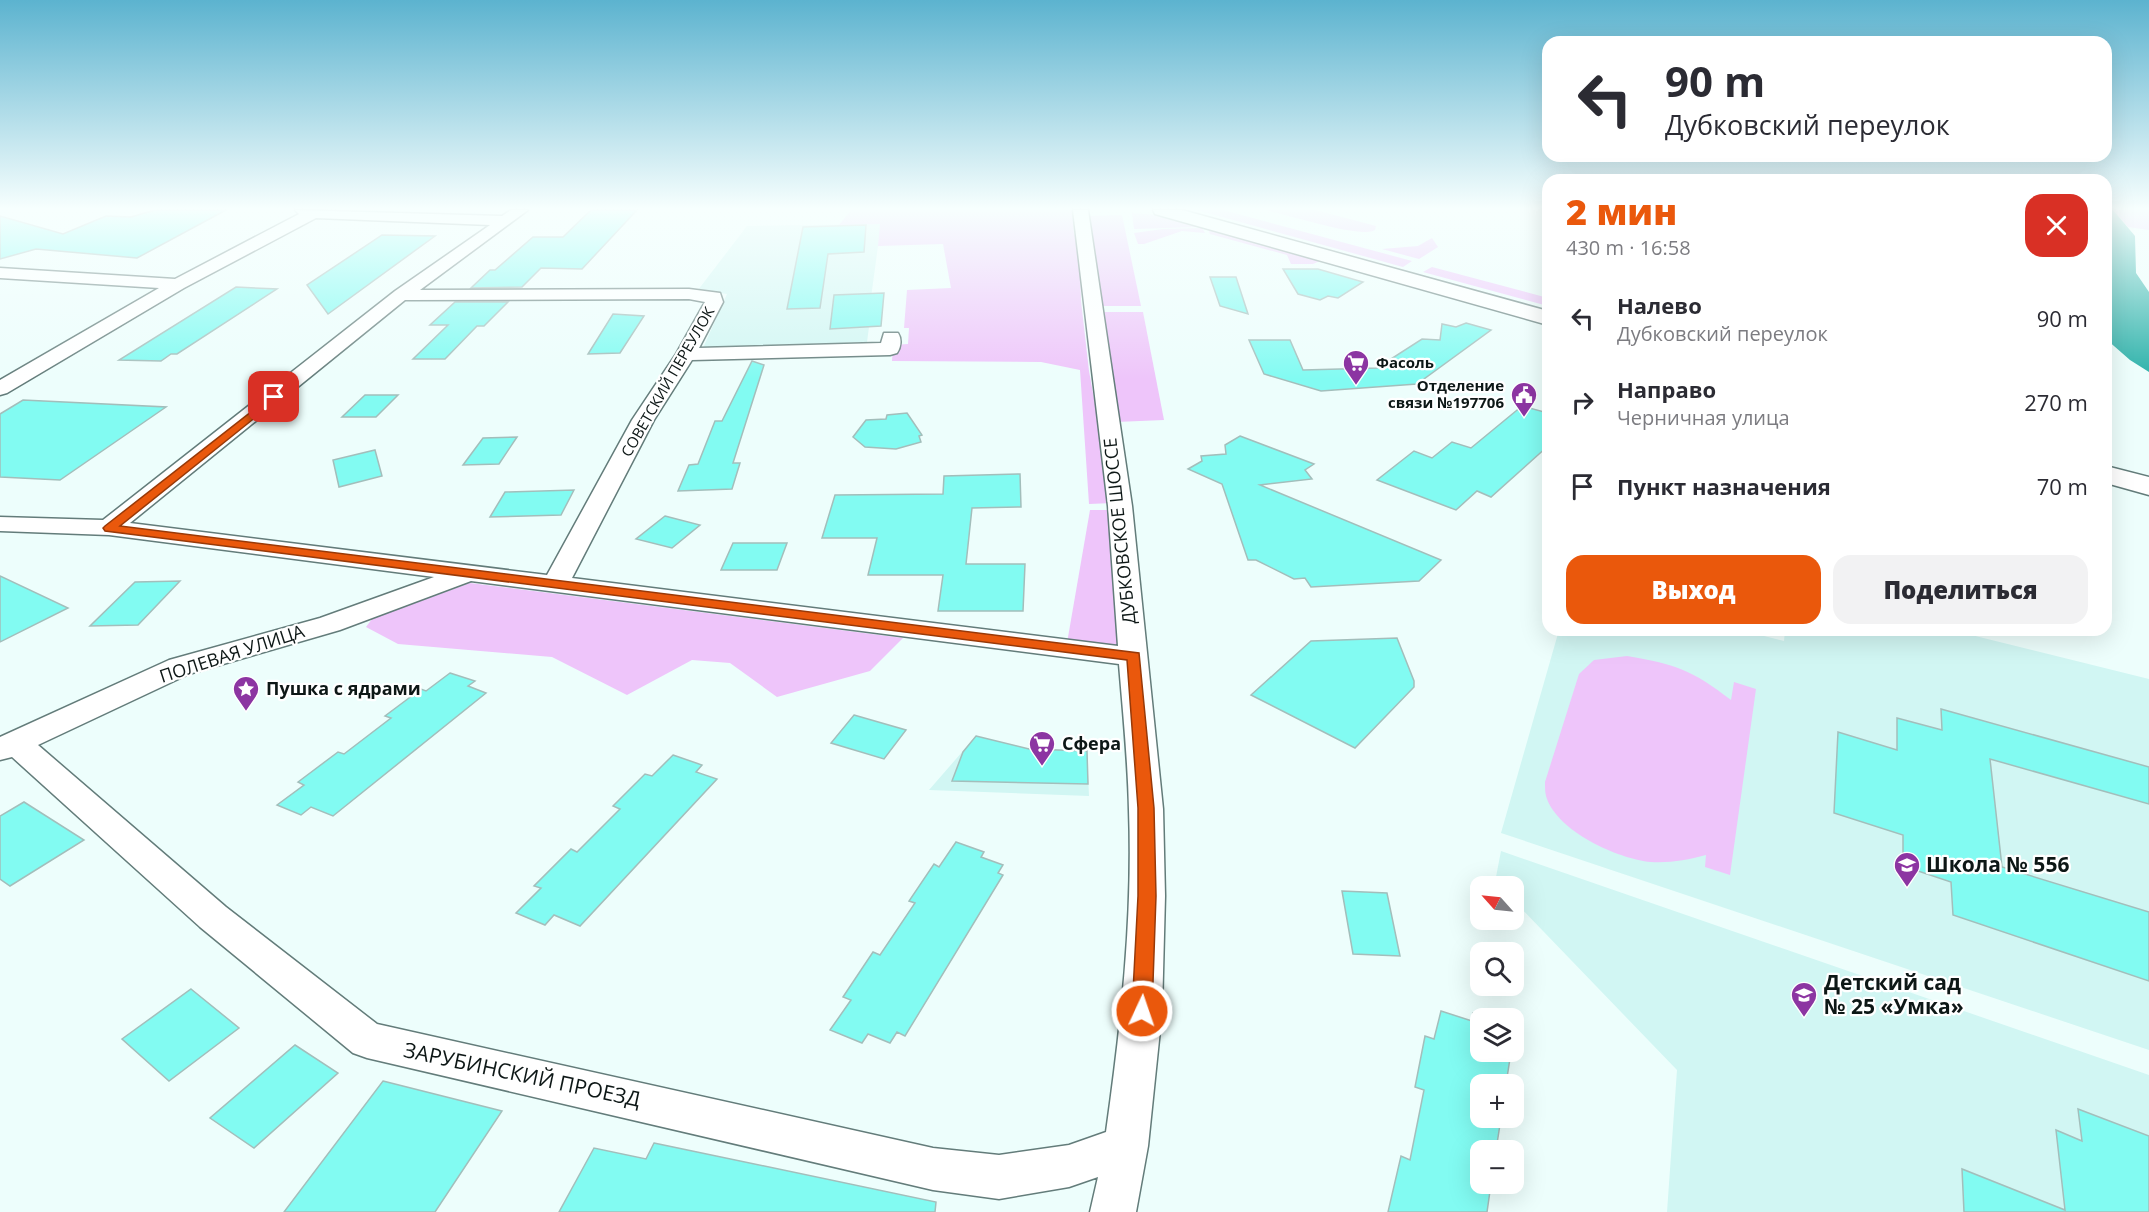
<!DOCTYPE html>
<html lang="ru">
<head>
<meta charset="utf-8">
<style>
	body { margin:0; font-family:"Open Sans",sans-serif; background:#f2f2f3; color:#2b2b33; height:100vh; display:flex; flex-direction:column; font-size:22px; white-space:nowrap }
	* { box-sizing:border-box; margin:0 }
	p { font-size:20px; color:#7c7c81 }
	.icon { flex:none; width:33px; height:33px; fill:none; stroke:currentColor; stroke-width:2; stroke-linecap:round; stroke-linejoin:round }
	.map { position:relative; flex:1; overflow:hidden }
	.drawer { position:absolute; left:1542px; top:174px; width:570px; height:462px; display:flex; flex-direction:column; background:#fff; border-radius:18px; box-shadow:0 6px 24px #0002 }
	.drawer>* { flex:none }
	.top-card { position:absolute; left:1542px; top:36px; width:570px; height:126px; border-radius:18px; box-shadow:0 6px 24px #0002; background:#fff; color:#2b2b33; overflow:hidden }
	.needle { width:39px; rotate:297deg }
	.tools { position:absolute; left:1470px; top:876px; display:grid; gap:12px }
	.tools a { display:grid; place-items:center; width:54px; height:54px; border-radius:12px; background:#fff; box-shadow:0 6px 24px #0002; font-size:30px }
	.pin { position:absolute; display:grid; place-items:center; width:51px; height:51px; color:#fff; margin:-26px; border-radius:12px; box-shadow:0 3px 9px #0006 }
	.me { position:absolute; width:66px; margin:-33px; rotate:3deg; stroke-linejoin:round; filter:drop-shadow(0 0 4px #0008) }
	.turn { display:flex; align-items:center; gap:21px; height:126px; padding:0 24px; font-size:27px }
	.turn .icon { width:78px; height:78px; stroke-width:2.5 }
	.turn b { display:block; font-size:42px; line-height:51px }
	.round { display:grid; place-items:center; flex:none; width:63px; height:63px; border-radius:18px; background:#f2f2f3 }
	.headline { display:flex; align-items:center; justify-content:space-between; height:102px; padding:0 24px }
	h1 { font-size:36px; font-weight:800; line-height:45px; color:#ea580c }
	.action { display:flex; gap:12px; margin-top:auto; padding:12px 24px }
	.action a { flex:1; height:69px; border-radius:18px; background:#ea580c; color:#fff; font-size:24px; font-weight:800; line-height:69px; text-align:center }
	.action a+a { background:#f2f2f3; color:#2b2b33 }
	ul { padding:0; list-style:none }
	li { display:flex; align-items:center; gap:18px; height:84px; padding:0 24px }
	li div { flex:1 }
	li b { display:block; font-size:22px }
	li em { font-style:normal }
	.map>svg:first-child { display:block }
	.built { fill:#d1f6f3 }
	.green { fill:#eec5fa }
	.water { fill:#2bb1a9 }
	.building { fill:#82fbf2; stroke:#a3bebb; stroke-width:1.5 }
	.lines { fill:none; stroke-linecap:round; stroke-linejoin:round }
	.minor-casing { stroke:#637c7a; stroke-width:3 }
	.secondary-casing { stroke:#637c7a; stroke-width:3 }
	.minor { fill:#fff; fill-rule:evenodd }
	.secondary { fill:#fff; fill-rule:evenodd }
	.route { fill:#ea580c; stroke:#983908; stroke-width:1.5 }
	.labels { text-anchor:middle; stroke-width:4.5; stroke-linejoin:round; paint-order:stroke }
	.far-poi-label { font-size:15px; font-weight:bold; fill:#0d1716; stroke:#fff; text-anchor:start }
	.far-street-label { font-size:15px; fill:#0d1716; stroke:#fff }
	.street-label { font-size:18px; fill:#0d1716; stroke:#fff }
	.poi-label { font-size:18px; font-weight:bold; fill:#0d1716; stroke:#fff; text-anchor:start }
	.near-poi-label { font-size:21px; font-weight:bold; fill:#0d1716; stroke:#fff; text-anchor:start }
	.near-street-label { font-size:21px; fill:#0d1716; stroke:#fff }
</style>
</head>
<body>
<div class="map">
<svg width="2149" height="1212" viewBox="0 0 2149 1212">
	<rect width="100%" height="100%" fill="#edfefc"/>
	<g class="built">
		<path d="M881,224L867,327H869L867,342L703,348L727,294L698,290L747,226Z"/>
		<path d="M1559,630H1740L1784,641L1785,630H1951L2149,679V1050L1501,833Z"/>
		<path d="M976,736L1029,749L1087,751L1089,796L929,790Z"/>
		<path d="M1501,851L2149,1075V1212H1667L1677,1070L1514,901V886H1499L1495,882Z"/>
	</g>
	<g class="green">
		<path d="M851,210H1072L1074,234L1079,245L1081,301L1089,371L1113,503L1089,504L1080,370L1041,362L892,361L893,345L908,344L909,328H904L907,290L951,288L943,244L878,246L880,224L839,225Z"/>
		<path d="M1197,210H1223L1412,261L1403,267Z"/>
		<path d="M1266,210H1315L1376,226L1375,230C1363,239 1285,214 1266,210Z"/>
		<path d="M2113,210H2149V230L2128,227Z"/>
		<path d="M1132,213L1155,215L1198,227L1134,229Z"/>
		<path d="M1122,215L1141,306H1101L1088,216Z"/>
		<path d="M1202,228L1205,233L1182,231L1144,244H1138L1134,233L1163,229Z"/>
		<path d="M1208,229L1320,261L1313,264H1291L1287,255L1210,234Z"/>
		<path d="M1432,238L1438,247L1419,259L1382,249L1418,246Z"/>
		<path d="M1432,267L1548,298V306L1423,272Z"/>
		<path d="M1101,312H1143L1164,420L1116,422Z"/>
		<path d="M1090,510H1112L1126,649L1067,643Z"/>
		<path d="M470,583L903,638L870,671L777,697L730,663L692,660L627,695L552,657L398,644L366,627L372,619Z"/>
		<path d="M1627,656C1675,664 1692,670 1731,700L1734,682L1756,689L1730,875L1705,867L1706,855C1687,860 1671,863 1651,862C1618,859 1556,831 1546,796C1545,792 1545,787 1545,782L1579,674L1594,660Z"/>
	</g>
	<path class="water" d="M2106,210H2113L2135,236L2136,273L2149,292V372L2130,360L2106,339Z"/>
	<g class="building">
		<path d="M155,210H226L137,258L36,249L0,259V216L63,234L106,216L131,217Z"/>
		<path d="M591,210H637L582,269L541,268L522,287L471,288L490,270H495L533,237H563Z"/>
		<path d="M866,225L864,252L828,254L820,308L787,309L803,227Z"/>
		<path d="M382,235L435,236L328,314L307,285Z"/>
		<path d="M1283,269H1318L1363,282L1338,298L1328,296L1320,300L1298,294Z"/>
		<path d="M1210,277H1236L1248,314L1220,306Z"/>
		<path d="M236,287L277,289L177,354H171L161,361L119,360Z"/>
		<path d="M884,293L881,326L830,329L834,295Z"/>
		<path d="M455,302H508L484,326H477L445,359H413L448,325H430Z"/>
		<path d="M613,314L644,316L620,353L588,354Z"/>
		<path d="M1466,323L1491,330L1417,384L1321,391L1264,374L1249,340H1290L1303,370L1377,368L1422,339L1440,340L1442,324L1456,327Z"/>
		<path d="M752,361L764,365L733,463H740L732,489L678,491L689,465L698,464L715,421H722Z"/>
		<path d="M365,395H398L376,417H342Z"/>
		<path d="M23,400L166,407L60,480L0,477V414Z"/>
		<path d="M1522,406L1548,413V446L1491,497L1477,491L1456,510L1377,480L1414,451L1432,458L1452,442L1471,448Z"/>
		<path d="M907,413L922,435L919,436L921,442L896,449L865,447L853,437L866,420L886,419L887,415Z"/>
		<path d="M1240,436L1314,464L1305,470L1312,479L1260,485L1441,560L1419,581L1311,587L1305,578L1294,579L1256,560H1248L1222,484L1188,469L1202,461L1201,456L1226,454L1225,445Z"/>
		<path d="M517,437L499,464L463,465L483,438Z"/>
		<path d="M375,450L382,476L339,487L333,460Z"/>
		<path d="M1020,474L1021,507L972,508L966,564H1025L1023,611H938L943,575H868L877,538H822L835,495L943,494L944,476Z"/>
		<path d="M574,490L561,515L490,517L505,492Z"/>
		<path d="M665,516L700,525L672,548L636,539Z"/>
		<path d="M733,543H787L777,570H721Z"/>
		<path d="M0,576L68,608L0,642Z"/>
		<path d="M180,581L138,625L90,626L135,582Z"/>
		<path d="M1397,638L1414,681V687L1355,748L1251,695L1311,641Z"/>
		<path d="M450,673L475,681L468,686L486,693L333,816L311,807L301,815L277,805L304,785L298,782L338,752L344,754L391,718L385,716L421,689L426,691Z"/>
		<path d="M1941,709L2149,767V804L1990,759L2002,867L2149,912V981L1953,915L1951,882L1903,866V835L1834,813L1838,732L1897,750V718L1942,730Z"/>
		<path d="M854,715L906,730L884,759L831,743Z"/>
		<path d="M976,736L1029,749L1087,751L1088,784L952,781L963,752Z"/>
		<path d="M673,755L702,765L696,772L717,779L580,926L554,915L545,925L516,913L541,888L534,886L571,849L577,852L620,809L613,806L645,774L652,776Z"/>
		<path d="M24,802L84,840L10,886L0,879V816Z"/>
		<path d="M956,842L984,852L981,857L1003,865L998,873L1003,875L905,1036L897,1032L890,1043L868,1034L862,1043L830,1030L851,1000L843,997L873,952L880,955L915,903L909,901L934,864L939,867Z"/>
		<path d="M1342,891L1387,893L1400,956L1353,954Z"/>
		<path d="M191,989L239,1028L169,1081L122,1039Z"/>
		<path d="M1441,1011L1472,1021L1473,1013L1490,1018H1480V1052H1511L1506,1084H1480V1118H1501L1496,1150H1480V1184H1491L1487,1212H1388L1401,1156L1410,1160L1424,1090L1415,1087L1425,1036L1434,1039Z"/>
		<path d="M295,1045L338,1073L254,1148L210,1118Z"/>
		<path d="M383,1081L502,1111L435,1212H284Z"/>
		<path d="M2078,1109L2149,1136V1212H1964L1962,1169L2065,1210L2056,1130L2082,1141Z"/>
		<path d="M654,1143L936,1202L935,1212H559L594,1148L646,1159Z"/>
	</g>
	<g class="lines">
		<g class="minor-casing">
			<path id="minor" d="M295,210L502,216L511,210H528L420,290L689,289L720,293L723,302L699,348L881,343L884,333H898C902,339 901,347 897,353L890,355L692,360L654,420L572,578L1118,646L1108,506L1073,210H1088L1132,506L1163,809L1165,896L1162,1011L1148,1146L1136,1212H1090L1098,1177L1069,1187L999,1199L933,1190L367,1058L353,1053L200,927L12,757L0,760V737L169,660L320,618L434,577L109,535L0,531V517L103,520L395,291L490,225L316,218L184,288L7,393L0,395V380L159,288L0,278V268L175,279L299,214ZM689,299L705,302L676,354L632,420L547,575L130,523L405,300ZM471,581L1119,664C1123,713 1128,761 1129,810C1133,918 1121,1025 1106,1132L1069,1145L999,1155L933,1148L377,1024L226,907L38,745L189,674L340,630Z"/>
		</g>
		<g class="secondary-casing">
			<g id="secondary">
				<path d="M1153,210H1182L1548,311V325L1155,214Z"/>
				<path d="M2106,466L2149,477V495L2106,483Z"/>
			</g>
		</g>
		<use href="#minor" class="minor"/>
		<use href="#secondary" class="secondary"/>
	</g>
	<linearGradient id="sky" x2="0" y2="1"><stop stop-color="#5cb3cf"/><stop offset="0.55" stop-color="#f7fffe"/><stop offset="1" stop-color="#f7fffe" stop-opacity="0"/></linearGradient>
	<rect width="2149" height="379" fill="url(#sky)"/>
	<path class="route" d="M274,394L277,395V400L120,526L1139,653L1154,808L1156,896L1152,1011L1149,1018L1142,1020L1135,1018L1132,1011L1138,896V808L1127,660L105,531L103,528L105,526Z"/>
	<defs>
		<g id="supermarket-pin" transform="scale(1.35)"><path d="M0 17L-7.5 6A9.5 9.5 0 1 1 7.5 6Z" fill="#8c35a2" stroke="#fff"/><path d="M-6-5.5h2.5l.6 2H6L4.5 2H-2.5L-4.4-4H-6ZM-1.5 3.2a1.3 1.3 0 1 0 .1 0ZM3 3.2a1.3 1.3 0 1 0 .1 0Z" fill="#fff"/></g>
		<g id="civic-pin" transform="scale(1.35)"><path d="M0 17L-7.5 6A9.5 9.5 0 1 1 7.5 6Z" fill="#8c35a2" stroke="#fff"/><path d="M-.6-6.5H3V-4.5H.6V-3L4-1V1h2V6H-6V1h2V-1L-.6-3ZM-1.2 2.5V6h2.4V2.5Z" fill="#fff"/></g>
		<g id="sight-pin" transform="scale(1.35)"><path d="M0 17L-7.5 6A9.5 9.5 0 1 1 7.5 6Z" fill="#8c35a2" stroke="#fff"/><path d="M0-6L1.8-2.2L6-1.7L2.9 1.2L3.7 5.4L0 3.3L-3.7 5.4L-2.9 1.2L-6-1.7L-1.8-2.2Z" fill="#fff"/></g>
		<g id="school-pin" transform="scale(1.35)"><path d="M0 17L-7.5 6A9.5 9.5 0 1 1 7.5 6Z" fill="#8c35a2" stroke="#fff"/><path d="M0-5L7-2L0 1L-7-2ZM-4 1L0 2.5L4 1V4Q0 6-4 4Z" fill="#fff"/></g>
	</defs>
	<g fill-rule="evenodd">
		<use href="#supermarket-pin" x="1356" y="363"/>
		<use href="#civic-pin" x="1524" y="395"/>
		<use href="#sight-pin" x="246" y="689"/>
		<use href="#supermarket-pin" x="1042" y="744"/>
		<use href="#school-pin" x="1907" y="865"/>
		<use href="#school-pin" x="1804" y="995"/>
	</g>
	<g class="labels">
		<g class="far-poi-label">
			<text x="1376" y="368">Фасоль</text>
			<text x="1504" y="391" text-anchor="end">Отделение<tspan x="1504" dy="17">связи №197706</tspan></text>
		</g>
		<g class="far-street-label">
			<text transform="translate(668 382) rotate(-60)" y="5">СОВЕТСКИЙ ПЕРЕУЛОК</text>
		</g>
		<g class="street-label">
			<text transform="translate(1120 531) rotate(-96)" y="6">ДУБКОВСКОЕ ШОССЕ</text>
			<text transform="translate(232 654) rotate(-18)" y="6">ПОЛЕВАЯ УЛИЦА</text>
		</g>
		<g class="poi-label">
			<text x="266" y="695">Пушка с ядрами</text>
			<text x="1062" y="750">Сфера</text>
		</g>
		<g class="near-poi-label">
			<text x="1926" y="872">Школа № 556</text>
			<text x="1824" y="990">Детский сад<tspan x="1824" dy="24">№ 25 «Умка»</tspan></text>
		</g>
		<g class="near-street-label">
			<text transform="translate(522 1075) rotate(12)" y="7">ЗАРУБИНСКИЙ ПРОЕЗД</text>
		</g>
	</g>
</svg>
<div class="tools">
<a><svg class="needle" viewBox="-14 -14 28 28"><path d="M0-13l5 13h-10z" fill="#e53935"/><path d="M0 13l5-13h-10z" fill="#7c7c81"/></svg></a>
<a><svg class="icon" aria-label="search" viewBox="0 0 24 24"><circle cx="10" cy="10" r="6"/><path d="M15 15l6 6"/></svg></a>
<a><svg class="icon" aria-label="layers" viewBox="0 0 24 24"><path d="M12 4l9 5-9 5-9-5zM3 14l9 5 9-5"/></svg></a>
<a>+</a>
<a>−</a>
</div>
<div class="pin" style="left:274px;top:397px;background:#d93025"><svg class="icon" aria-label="arrive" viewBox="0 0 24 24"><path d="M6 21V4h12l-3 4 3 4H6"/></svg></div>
<svg class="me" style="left:1142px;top:1011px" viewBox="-20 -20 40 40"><circle r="17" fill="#ea580c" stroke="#fff" stroke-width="3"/><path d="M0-11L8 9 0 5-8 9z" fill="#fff"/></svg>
<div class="top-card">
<div class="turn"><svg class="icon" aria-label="left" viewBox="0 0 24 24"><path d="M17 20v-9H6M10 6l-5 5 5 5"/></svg><div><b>90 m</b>Дубковский переулок</div></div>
</div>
<section class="drawer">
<div class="headline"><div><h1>2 мин</h1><p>430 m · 16:58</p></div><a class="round" style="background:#d93025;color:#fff"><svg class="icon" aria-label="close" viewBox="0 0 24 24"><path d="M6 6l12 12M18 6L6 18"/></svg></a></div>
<ul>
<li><svg class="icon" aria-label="left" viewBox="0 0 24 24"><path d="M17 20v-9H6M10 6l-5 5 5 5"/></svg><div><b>Налево</b><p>Дубковский переулок</p></div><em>90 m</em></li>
<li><svg class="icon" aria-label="right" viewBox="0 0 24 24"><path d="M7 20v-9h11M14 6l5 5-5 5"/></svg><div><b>Направо</b><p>Черничная улица</p></div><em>270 m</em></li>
<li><svg class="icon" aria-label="arrive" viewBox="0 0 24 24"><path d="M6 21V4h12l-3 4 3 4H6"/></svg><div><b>Пункт назначения</b></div><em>70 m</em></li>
</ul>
<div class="action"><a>Выход</a><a>Поделиться</a></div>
</section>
</div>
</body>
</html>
